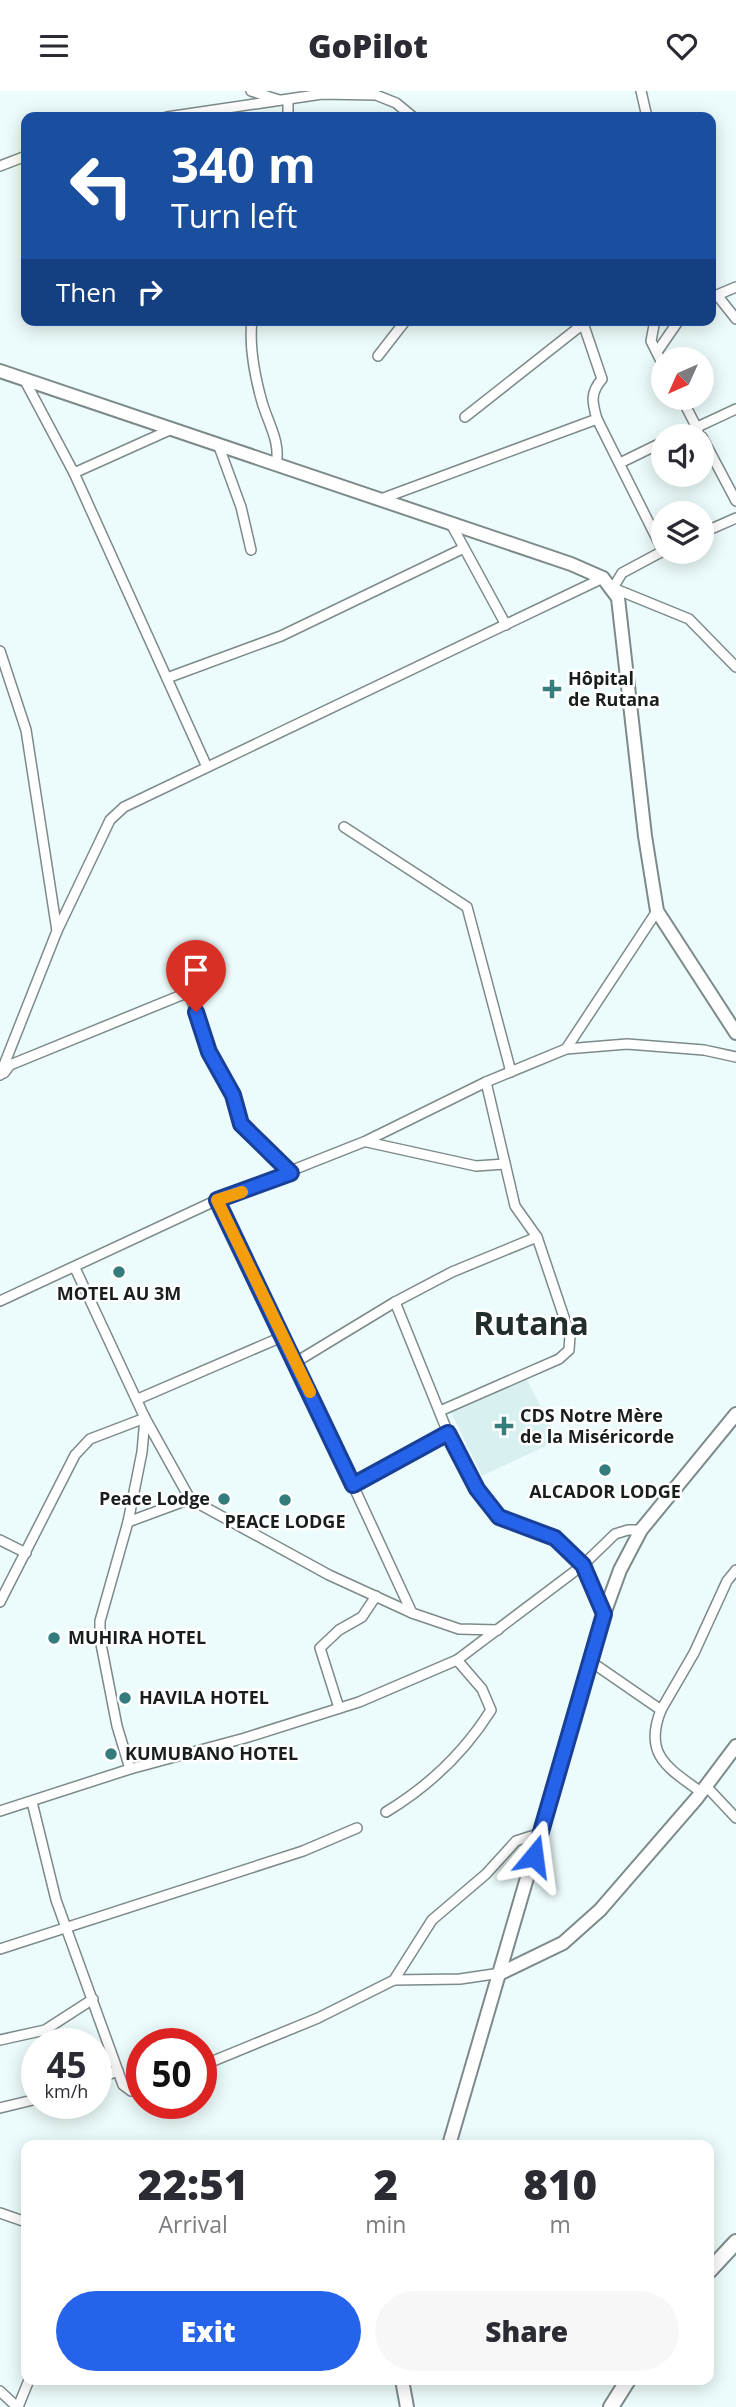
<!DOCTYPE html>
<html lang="en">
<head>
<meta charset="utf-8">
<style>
	body { margin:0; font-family:"Open Sans",sans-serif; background:#f7f7f7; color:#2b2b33; height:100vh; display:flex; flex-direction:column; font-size:26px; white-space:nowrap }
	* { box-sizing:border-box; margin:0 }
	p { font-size:23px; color:#7c7c81 }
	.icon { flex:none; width:38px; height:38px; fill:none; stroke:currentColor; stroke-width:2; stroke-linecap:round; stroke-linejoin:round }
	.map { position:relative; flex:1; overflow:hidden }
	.drawer { position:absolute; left:21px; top:2049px; width:693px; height:245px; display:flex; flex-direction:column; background:#fff; border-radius:14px; box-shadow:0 4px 18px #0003 }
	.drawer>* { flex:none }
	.banner { position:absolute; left:21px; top:21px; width:695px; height:214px; border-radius:14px; box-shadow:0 4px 18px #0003; background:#1a4fa0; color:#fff; overflow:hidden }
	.needle { width:46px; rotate:225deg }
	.controls { position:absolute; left:651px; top:256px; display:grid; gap:14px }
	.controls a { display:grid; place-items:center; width:63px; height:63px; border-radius:50%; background:#fff; box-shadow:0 4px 18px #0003; font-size:35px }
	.speed { position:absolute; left:21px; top:1937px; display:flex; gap:14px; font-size:35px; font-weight:700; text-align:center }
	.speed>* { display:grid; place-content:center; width:91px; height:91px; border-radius:50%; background:#fff; box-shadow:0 4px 18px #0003; line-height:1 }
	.speed small { font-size:18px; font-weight:400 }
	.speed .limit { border:10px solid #d22; background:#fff; color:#111 }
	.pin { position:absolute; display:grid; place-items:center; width:60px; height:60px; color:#fff; margin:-72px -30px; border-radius:50% 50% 50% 0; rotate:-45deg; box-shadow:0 0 7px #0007 }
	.pin .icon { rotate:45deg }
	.me { position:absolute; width:77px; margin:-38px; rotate:16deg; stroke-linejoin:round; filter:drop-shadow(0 0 5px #0008) }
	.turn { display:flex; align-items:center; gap:24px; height:147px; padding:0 35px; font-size:32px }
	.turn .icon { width:91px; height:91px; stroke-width:2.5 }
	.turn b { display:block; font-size:49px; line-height:60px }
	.then { display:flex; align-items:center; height:66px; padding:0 35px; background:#0003; gap:14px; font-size:26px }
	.eta { display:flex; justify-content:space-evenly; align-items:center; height:119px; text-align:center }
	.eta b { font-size:42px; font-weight:800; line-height:49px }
	.primary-button { display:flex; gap:14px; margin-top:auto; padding:14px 35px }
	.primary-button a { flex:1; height:80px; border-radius:42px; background:#2563eb; color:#fff; font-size:28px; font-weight:800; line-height:80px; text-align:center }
	.primary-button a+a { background:#f7f7f7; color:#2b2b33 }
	header { display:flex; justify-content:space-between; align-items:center; height:91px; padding:0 35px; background:#fff; font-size:32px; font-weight:800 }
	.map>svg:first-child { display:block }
	.built { fill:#d8f1f0 }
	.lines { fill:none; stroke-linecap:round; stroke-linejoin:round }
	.street-casing { stroke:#7d8a8a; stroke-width:12 }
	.secondary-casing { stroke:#7d8a8a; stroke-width:16 }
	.primary-casing { stroke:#7d8a8a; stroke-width:18 }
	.street { stroke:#fff; stroke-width:9 }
	.secondary { stroke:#fff; stroke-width:12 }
	.primary { stroke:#fff; stroke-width:14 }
	.route-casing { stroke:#184099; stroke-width:18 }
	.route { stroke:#2563eb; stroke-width:12 }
	.slow { stroke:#f59e0b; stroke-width:12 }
	.poi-dot { fill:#357d7d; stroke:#fff; stroke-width:2.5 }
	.labels { text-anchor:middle; stroke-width:5; stroke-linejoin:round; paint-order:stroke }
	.poi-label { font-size:18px; font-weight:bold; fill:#181e1e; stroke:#fff; text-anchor:start }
	.town-label { font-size:32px; font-weight:bold; fill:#222e2e; stroke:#fff }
</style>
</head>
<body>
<header><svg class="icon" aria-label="menu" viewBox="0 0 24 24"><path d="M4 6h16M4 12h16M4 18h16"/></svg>GoPilot<svg class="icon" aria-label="heart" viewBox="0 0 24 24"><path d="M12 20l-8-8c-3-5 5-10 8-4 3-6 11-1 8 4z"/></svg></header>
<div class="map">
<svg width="736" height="2316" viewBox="0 0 736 2316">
	<rect width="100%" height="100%" fill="#ecfbfb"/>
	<path class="built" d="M526,1287L558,1349L482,1385L451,1321Z"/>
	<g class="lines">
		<g class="street-casing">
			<g id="street">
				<path d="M251,0L279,9"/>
				<path d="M641,0L647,26"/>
				<path d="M288,10V26"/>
				<path d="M167,26L322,3L376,4L396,12L413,26"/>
				<path d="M0,75L26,65"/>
				<path d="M717,204L736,196"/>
				<path d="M710,206L717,204L736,228"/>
				<path d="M252,229C249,254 255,286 262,311C268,332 281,351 276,374"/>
				<path d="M582,229L602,288C590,302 592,311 597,328L663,460"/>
				<path d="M655,229L651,250L663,274"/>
				<path d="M657,261L679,229"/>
				<path d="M378,265L406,229"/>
				<path d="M24,288L74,382"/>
				<path d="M681,306L698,339"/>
				<path d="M465,326L583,233"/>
				<path d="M172,338L74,382L207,676"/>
				<path d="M678,345L736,318"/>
				<path d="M702,346L736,410"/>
				<path d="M218,353L241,416L251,459"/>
				<path d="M620,372L663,351"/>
				<path d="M381,408L597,328"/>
				<path d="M450,431L506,534"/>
				<path d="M702,442L736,427"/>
				<path d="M663,460L622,482L613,497L689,528L736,576"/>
				<path d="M0,560L26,639L57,840L0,984"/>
				<path d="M167,587L281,545L464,457"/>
				<path d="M344,736L467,816L511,981"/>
				<path d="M57,840L110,729L124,716L603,487"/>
				<path d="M566,958L657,820"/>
				<path d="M4,982L10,974L189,901L209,961L233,1004L241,1033L291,1082"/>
				<path d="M486,991L515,1115L537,1146"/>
				<path d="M367,1051L476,1075L505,1073"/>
				<path d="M217,1109L284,1245L412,1522"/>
				<path d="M75,1177L145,1327L142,1361L128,1431L100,1530V1548L117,1635L130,1678"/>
				<path d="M0,1210L217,1109L366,1050L486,991L566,958L627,953L704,959L736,966"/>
				<path d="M395,1211L448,1342"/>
				<path d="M296,1271L395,1211L452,1181L537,1146L570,1244L569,1259L559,1268L440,1320"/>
				<path d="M138,1308L284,1245"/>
				<path d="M353,1394L448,1342L477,1398L499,1426L555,1447L583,1474L604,1523"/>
				<path d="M128,1431L190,1408L329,1484L412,1522L459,1538L498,1539"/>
				<path d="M0,1449L26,1462"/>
				<path d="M0,1511L75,1364L90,1348L145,1327L190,1408"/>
				<path d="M590,1570L661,1619C643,1664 668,1677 701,1701"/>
				<path d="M339,1617L320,1557L339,1539L362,1526L376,1505"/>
				<path d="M661,1619L694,1562L727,1490L736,1479"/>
				<path d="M706,1695L736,1727"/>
				<path d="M32,1711L56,1809L123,1994L131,2000L142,1998"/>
				<path d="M0,1720L130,1678L245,1647L359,1611L457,1569L583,1474L615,1443L628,1439H641"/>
				<path d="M386,1721C429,1695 464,1662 491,1619L482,1598L457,1569"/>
				<path d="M0,1858L303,1760L357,1737"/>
				<path d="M394,1889L432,1829L486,1783L516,1750L541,1742"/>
				<path d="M0,1949L45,1939L93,1908"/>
				<path d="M201,1975L318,1927L394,1889L460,1888L501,1882"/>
				<path d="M96,1988L118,1980"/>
				<path d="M0,2017L37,2008"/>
				<path d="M0,2122L26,2131"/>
				<path d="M0,2300L17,2316"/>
				<path d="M18,2316L29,2289"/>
			</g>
		</g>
		<g class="secondary-casing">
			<g id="secondary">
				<path d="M0,280L571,473L603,487L618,507L645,745L657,820L736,942"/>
				<path d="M501,1882L563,1852L600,1819L697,1707L736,1655"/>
				<path d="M449,2054L604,1523L620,1479L641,1439L736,1323"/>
				<path d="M402,2289L407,2316"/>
			</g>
		</g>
		<g class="primary-casing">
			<g id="primary">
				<path d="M709,2180L736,2151"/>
				<path d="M611,2316L628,2289"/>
			</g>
		</g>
		<use href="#street" class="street"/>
		<use href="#secondary" class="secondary"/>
		<use href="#primary" class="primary"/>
	</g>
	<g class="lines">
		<g class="route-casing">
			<path id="route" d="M196,921L209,961L233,1004L241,1033L291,1082L217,1109L353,1394L448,1342L477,1398L499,1426L555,1447L583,1474L604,1523L534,1765"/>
		</g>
		<use href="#route" class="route"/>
		<path class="slow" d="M242,1101L217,1109L310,1301"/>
	</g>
	<g class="poi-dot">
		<path d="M548.5 587.5h7v7h7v7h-7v7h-7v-7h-7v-7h7z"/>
		<circle cx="119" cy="1181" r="7"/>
		<path d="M500.5 1324.5h7v7h7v7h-7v7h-7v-7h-7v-7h7z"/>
		<circle cx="605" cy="1379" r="7"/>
		<circle cx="224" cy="1408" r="7"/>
		<circle cx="285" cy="1409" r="7"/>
		<circle cx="54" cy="1547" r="7"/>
		<circle cx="125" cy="1607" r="7"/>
		<circle cx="111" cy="1663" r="7"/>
	</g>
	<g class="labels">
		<g class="poi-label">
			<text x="568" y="594">Hôpital<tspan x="568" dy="21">de Rutana</tspan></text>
			<text x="119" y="1209" text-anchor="middle">MOTEL AU 3M</text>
			<text x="520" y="1331">CDS Notre Mère<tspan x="520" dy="21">de la Miséricorde</tspan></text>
			<text x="605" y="1407" text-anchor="middle">ALCADOR LODGE</text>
			<text x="210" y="1414" text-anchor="end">Peace Lodge</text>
			<text x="285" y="1437" text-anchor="middle">PEACE LODGE</text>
			<text x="68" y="1553">MUHIRA HOTEL</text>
			<text x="139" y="1613">HAVILA HOTEL</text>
			<text x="125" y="1669">KUMUBANO HOTEL</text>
		</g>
		<g class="town-label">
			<text x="531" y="1244">Rutana</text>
		</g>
	</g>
</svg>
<div class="controls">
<a><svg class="needle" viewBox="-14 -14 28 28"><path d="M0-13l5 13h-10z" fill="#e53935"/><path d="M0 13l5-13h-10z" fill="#7c7c81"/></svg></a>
<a><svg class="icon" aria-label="sound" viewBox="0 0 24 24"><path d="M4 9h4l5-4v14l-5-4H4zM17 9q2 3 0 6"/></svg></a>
<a><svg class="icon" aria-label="layers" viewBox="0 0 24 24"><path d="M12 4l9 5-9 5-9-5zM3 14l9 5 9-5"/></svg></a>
</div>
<div class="speed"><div>45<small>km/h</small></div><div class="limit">50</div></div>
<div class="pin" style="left:196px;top:921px;background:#d93025"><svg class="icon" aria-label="arrive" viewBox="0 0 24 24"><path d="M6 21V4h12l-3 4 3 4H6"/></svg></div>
<svg class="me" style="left:534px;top:1765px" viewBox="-20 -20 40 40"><path d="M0-17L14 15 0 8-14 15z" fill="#2563eb" stroke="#fff" stroke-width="4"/></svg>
<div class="banner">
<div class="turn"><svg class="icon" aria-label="left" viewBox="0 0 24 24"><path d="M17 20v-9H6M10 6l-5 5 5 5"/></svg><div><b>340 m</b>Turn left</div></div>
<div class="then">Then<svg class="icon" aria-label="right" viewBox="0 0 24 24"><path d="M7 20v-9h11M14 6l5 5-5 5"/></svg></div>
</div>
<section class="drawer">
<div class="eta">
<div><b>22:51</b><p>Arrival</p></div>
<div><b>2</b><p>min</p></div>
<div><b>810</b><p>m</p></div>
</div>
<div class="primary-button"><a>Exit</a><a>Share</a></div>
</section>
</div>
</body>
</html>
